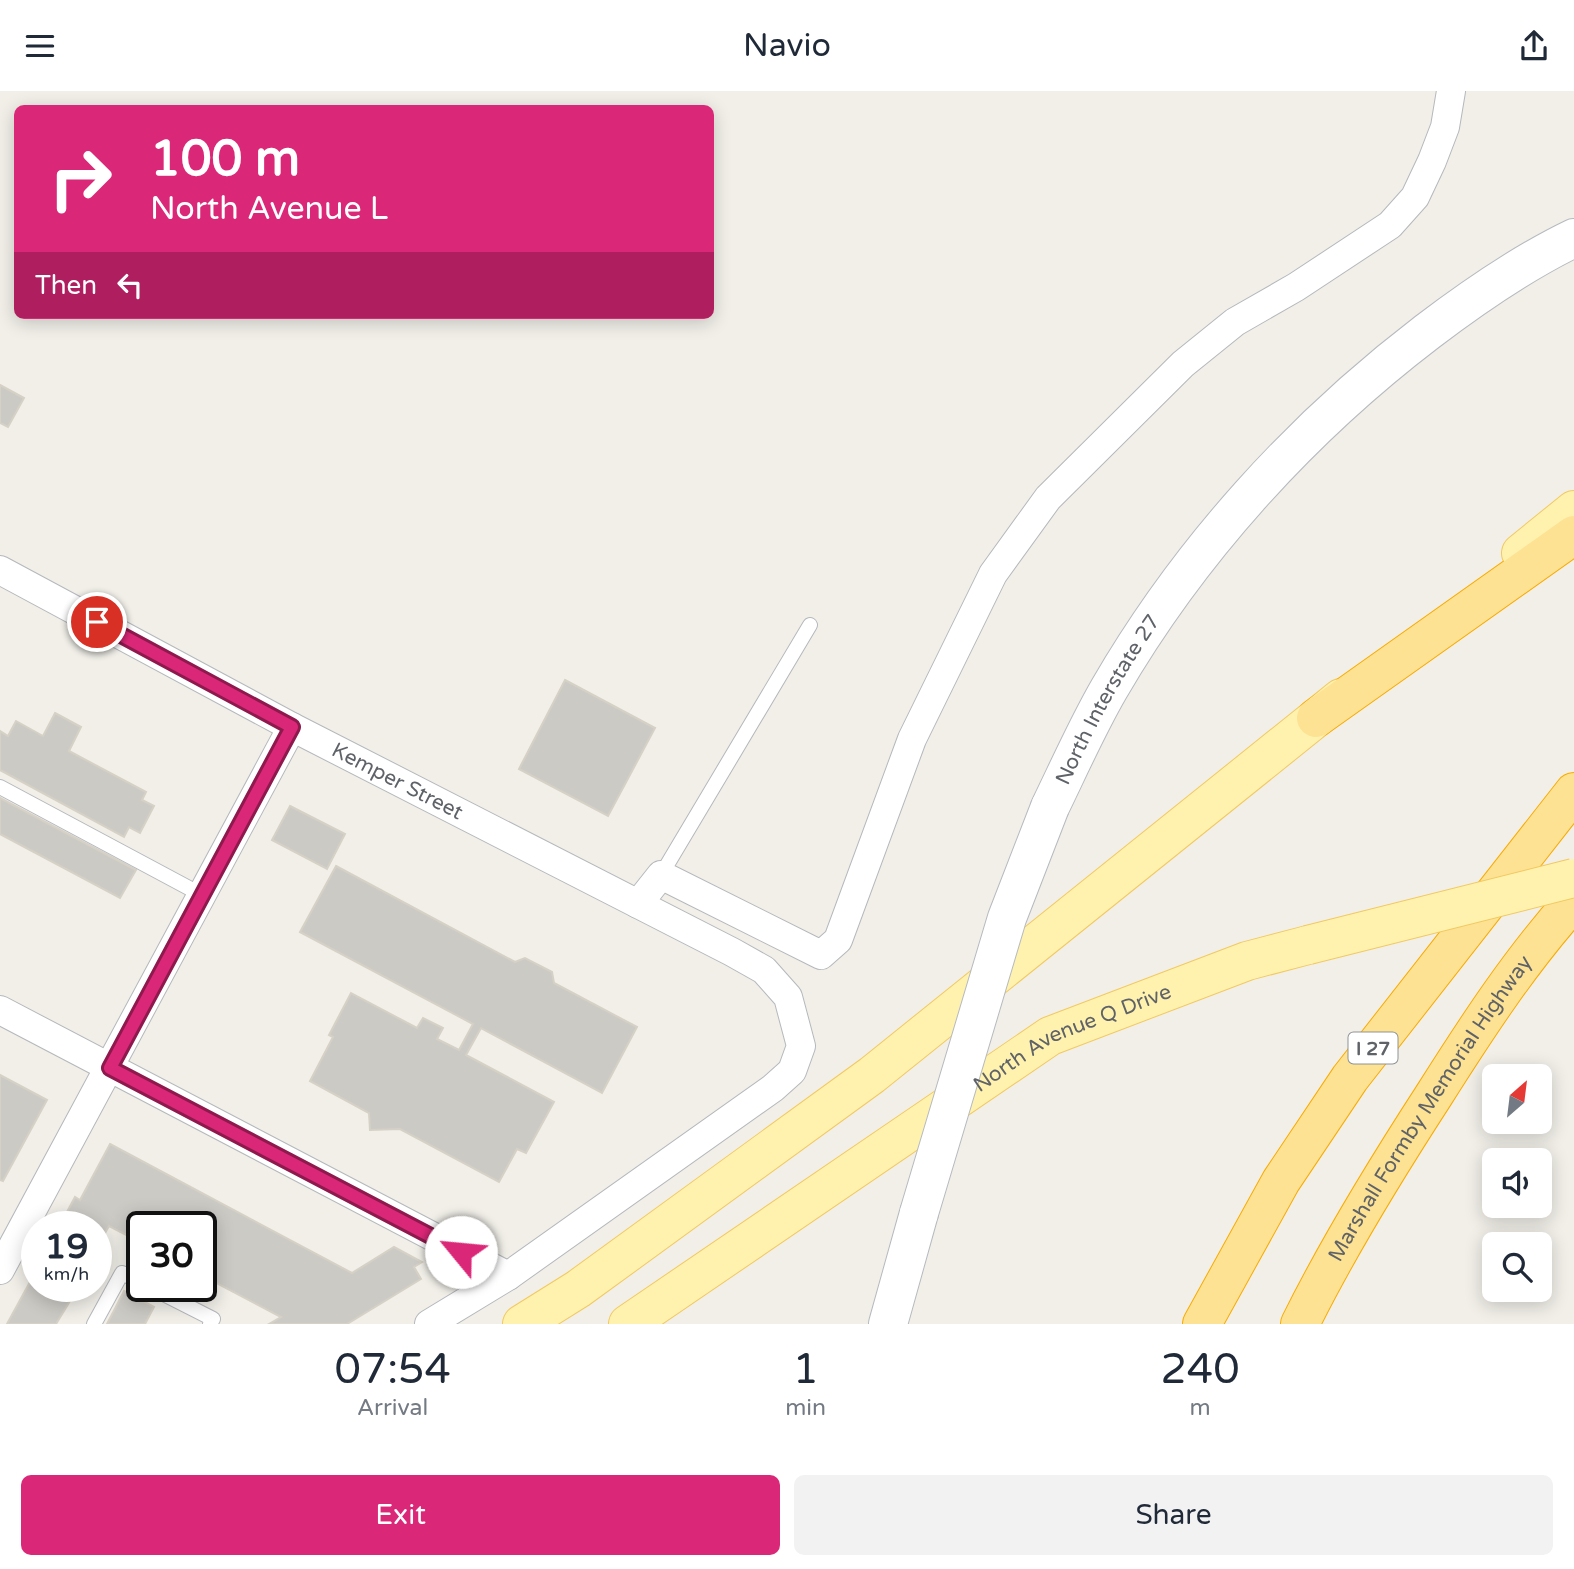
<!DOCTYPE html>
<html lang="en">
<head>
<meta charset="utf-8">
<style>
	body { margin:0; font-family:"Varela Round",sans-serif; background:#f2f2f3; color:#1f2937; height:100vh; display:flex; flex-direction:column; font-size:26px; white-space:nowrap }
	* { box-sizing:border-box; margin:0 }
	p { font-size:23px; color:#747a83 }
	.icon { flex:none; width:38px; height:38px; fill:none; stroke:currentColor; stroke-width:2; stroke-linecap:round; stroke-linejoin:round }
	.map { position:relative; height:1233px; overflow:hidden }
	.drawer { display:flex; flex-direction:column; background:#fff; flex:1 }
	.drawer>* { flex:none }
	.top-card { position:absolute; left:14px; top:14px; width:700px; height:214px; border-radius:10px; box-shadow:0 4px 18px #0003; background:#db2777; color:#fff; overflow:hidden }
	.needle { width:46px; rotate:28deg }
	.controls { position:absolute; left:1482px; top:973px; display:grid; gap:14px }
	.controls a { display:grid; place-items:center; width:70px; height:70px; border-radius:10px; background:#fff; box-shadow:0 4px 18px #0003; font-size:35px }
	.speed { position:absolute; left:21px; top:1120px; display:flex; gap:14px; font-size:35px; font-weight:700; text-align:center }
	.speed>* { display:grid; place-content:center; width:91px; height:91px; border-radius:50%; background:#fff; box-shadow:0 4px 18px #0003; line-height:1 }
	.speed small { font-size:18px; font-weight:400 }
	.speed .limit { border:4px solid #111; border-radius:10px; background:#fff; color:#111 }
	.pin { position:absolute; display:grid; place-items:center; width:60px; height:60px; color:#fff; margin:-30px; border:4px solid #fff; border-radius:50%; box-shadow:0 2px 7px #0007 }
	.me { position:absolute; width:77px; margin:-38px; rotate:298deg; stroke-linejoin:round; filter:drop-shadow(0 0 5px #0008) }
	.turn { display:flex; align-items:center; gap:24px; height:147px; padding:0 21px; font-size:32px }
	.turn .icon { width:91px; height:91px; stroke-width:2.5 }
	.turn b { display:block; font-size:49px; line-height:60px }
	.then { display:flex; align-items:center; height:66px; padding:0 21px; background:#0003; gap:14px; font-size:26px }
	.eta { display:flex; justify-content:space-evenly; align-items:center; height:119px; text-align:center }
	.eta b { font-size:42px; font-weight:600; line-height:49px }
	.button { display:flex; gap:14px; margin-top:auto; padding:14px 21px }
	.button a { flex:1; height:80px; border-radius:10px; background:#db2777; color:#fff; font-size:28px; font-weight:600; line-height:80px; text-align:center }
	.button a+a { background:#f2f2f3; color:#1f2937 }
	header { display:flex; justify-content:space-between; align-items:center; height:91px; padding:0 21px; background:#fff; font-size:32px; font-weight:600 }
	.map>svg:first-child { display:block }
	.building { fill:#cccac5; stroke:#d6d1c6; stroke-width:2 }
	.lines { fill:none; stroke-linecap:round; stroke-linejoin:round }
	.service-casing { stroke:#b5b8bc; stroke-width:16 }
	.minor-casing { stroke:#b5b8bc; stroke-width:30 }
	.secondary-casing { stroke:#b6babf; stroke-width:40 }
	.primary-casing { stroke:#f2c960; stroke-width:40 }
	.motorway-casing { stroke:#f9ab00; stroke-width:40 }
	.service { stroke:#fff; stroke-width:14 }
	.minor { stroke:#fff; stroke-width:28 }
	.secondary { stroke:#fff; stroke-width:38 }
	.primary { stroke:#fff2af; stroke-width:38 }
	.motorway { stroke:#fde293; stroke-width:38 }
	.secondary-bridge-casing { stroke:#b6babf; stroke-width:40; stroke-linecap:butt }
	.primary-bridge-casing { stroke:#f2c960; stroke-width:40; stroke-linecap:butt }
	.secondary-bridge { stroke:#fff; stroke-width:38 }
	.primary-bridge { stroke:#fff2af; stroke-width:38 }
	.route-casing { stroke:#8e194d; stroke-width:18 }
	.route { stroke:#db2777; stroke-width:12 }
	.labels { text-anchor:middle; stroke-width:5; stroke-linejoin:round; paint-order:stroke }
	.shield { fill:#fff; stroke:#8f9295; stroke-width:2 }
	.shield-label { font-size:19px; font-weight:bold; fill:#5f6368 }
	.street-label { font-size:21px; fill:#5f6368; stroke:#fff }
</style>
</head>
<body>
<header><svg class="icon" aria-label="menu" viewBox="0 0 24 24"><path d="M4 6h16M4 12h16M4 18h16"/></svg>Navio<svg class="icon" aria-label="share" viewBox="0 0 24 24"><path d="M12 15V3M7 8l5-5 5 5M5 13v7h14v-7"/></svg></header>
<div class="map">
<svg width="1574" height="1233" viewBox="0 0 1574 1233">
	<rect width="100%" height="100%" fill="#f1efe8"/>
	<g class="building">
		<path d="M0,294L24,307L8,336L0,332Z"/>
		<path d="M565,589L655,637L608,725L519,678Z"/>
		<path d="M55,622L81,636L69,660L146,701L142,709L154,715L140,742L129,736L124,746L0,679V640L8,645L16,630L43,645Z"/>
		<path d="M0,707L136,779L120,807L0,743Z"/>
		<path d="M290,715L345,743L327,778L272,749Z"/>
		<path d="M336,775L515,871L525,867L552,881L554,892L637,936L602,1002L481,937L466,964L554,1011L526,1062L517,1058L499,1091L400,1038L370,1039L369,1022L310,990L333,946L329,944L351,902L417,937L423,927L443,937L437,948L459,959L473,933L300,841Z"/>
		<path d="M0,984L47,1009L3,1090L0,1089Z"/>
		<path d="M110,1053L352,1182L394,1156L422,1171L414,1176L421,1188L347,1233H269L281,1226L201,1184V1136H142V1152L109,1135L96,1158V1136H59L75,1106L80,1109Z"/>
		<path d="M37,1178V1195L78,1197L56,1233H7Z"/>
		<path d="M124,1200L154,1216L145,1233H107Z"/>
	</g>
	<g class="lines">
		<g class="service-casing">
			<g id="service">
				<path d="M0,696L202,804"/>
				<path d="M661,784L810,534"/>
				<path d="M148,1195L213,1228L210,1233"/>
				<path d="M94,1233L122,1182L142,1192"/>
			</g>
		</g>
		<g class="minor-casing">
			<g id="minor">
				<path id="s1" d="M0,479L292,636L732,861L764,879L788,906L801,955L792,980L773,997L508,1185L429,1233"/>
				<path d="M638,813L661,784L821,864L838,849L912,648L993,483L1048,407L1183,273L1235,231L1296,196L1390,134L1415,106L1432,70L1445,36L1451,0"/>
				<path d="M0,919L508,1185"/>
				<path d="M0,1179L292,636"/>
			</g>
		</g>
		<g class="secondary-casing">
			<g id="secondary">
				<path id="s2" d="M1050,716C1069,677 1087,636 1109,598C1189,460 1300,338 1427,241C1473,206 1522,172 1574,147"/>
				<path d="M888,1233L919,1122"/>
			</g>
		</g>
		<g class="primary-casing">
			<g id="primary">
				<path d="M1521,462L1574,419"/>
				<path d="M522,1233L578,1198L872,984L1341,607"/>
				<path id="s3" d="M628,1233L1050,945L1247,870L1308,854"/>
			</g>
		</g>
		<g class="motorway-casing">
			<g id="motorway">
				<path d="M1316,627L1574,444"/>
				<path d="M1202,1233L1281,1090L1350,987L1574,701"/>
				<path id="s4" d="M1300,1233C1339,1154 1386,1078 1434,1004C1477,936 1520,870 1574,810"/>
			</g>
		</g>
		<use href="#service" class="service"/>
		<use href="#minor" class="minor"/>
		<use href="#secondary" class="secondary"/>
		<use href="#primary" class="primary"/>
		<use href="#motorway" class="motorway"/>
		<g class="secondary-bridge-casing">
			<path id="secondary-bridge" d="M919,1122L1007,827L1050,716"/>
		</g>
		<g class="primary-bridge-casing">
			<path id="primary-bridge" d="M1308,854L1574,787"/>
		</g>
		<use href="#secondary-bridge" class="secondary-bridge"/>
		<use href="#primary-bridge" class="primary-bridge"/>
	</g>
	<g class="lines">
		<g class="route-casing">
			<path id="route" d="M97,531L292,636L110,977L461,1161"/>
		</g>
		<use href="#route" class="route"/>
	</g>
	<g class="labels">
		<rect class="shield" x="1348.5" y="941.5" width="49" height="31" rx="5"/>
		<g class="shield-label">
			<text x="1373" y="964">I 27</text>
		</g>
		<g class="street-label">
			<text dy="7" stroke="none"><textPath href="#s2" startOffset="122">North Interstate 27</textPath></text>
			<text dy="7" stroke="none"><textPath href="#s1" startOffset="450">Kemper Street</textPath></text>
			<text dy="7" stroke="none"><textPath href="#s3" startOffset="530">North Avenue Q Drive</textPath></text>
			<text dy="7" stroke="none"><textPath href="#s4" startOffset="252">Marshall Formby Memorial Highway</textPath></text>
		</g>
	</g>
</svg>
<div class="controls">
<a><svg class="needle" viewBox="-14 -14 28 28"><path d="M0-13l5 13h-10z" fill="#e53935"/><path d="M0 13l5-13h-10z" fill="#747a83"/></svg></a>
<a><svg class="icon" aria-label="sound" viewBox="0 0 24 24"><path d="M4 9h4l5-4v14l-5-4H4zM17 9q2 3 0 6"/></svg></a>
<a><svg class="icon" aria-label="search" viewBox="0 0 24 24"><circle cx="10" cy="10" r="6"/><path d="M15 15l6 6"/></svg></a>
</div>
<div class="speed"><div>19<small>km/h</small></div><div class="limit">30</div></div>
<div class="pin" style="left:97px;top:531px;background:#d93025"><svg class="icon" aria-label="arrive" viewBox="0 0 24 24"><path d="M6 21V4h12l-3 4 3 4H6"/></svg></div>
<svg class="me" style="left:461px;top:1161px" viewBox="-20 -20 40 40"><circle r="19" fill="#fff"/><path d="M0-13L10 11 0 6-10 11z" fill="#db2777"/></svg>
<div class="top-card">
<div class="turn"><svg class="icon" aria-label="right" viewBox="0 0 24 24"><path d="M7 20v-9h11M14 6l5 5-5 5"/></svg><div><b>100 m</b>North Avenue L</div></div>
<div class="then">Then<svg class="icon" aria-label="left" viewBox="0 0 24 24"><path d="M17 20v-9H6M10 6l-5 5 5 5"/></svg></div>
</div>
</div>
<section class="drawer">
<div class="eta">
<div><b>07:54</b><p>Arrival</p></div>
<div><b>1</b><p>min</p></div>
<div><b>240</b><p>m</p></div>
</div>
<div class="button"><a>Exit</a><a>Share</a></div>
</section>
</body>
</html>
